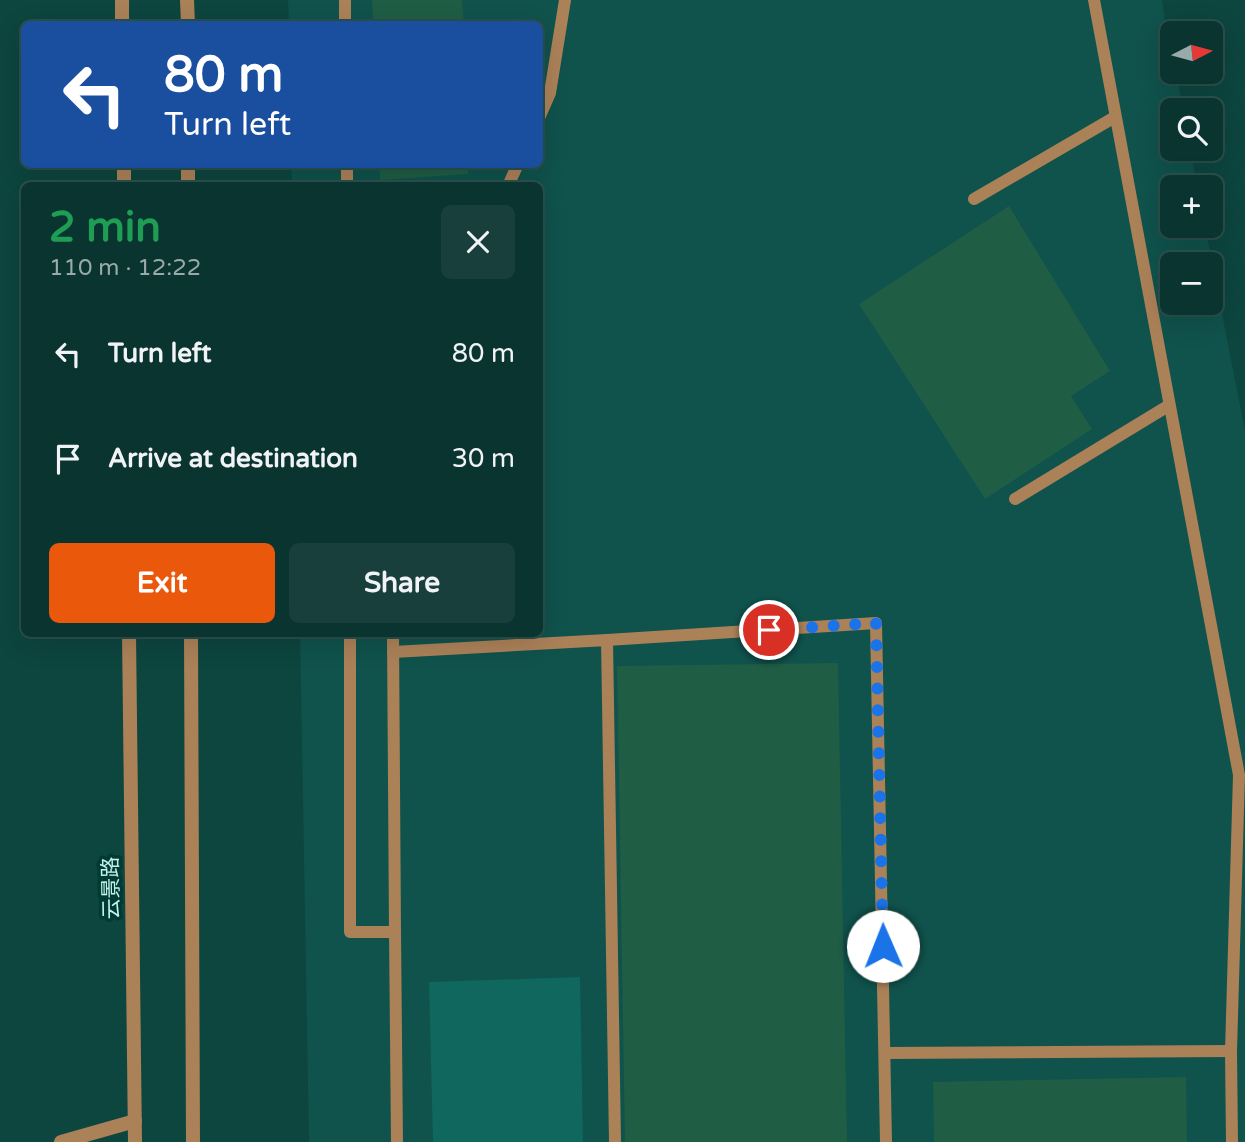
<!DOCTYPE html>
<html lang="en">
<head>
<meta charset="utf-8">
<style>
	body { margin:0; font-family:"Varela Round","Noto Sans SC",sans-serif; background:#183f3b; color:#f1f3f6; height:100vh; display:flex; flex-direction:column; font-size:26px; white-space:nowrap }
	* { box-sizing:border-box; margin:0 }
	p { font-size:23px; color:#9aa }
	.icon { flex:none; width:38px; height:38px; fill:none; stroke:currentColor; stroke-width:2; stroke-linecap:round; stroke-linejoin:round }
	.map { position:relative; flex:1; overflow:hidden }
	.panel { position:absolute; left:21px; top:182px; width:522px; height:455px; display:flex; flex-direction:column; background:#0a342f; border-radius:10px; box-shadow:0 7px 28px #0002,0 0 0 2px #2a4f4b }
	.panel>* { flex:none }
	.banner { position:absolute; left:21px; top:21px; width:522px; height:147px; border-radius:10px; box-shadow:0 7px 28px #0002,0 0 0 2px #2a4f4b; background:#1a4fa0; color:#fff; overflow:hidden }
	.needle { width:46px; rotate:84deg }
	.fabs { position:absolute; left:1160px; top:21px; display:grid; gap:14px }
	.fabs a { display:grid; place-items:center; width:63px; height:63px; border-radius:10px; background:#0a342f; box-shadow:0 7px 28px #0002,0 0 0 2px #2a4f4b; font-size:35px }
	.pin { position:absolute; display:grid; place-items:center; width:60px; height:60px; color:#fff; margin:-30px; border:4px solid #fff; border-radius:50%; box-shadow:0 2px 7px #0007 }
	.me { position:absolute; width:77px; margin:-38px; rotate:359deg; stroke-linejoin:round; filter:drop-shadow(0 0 5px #0008) }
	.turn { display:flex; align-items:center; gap:24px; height:147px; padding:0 28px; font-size:32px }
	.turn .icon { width:91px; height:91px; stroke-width:2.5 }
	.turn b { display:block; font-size:49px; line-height:60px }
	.round { display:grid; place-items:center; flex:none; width:74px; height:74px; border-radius:10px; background:#183f3b }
	.overview { display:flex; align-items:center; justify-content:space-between; height:119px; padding:0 28px }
	h1 { font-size:42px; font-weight:700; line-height:52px; color:#1e9e55 }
	.action { display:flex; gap:14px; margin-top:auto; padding:14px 28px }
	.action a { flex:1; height:80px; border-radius:10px; background:#ea580c; color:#fff; font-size:28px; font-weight:700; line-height:80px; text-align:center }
	.action a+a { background:#183f3b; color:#f1f3f6 }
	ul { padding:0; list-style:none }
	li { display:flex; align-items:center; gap:21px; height:105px; padding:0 28px }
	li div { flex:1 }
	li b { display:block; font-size:26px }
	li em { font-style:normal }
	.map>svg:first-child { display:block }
	.built { fill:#10524c; fill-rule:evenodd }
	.green { fill:#0f675e }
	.building { fill:#1f5d45 }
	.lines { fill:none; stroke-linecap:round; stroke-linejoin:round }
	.service { stroke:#ab8158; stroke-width:12 }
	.minor { stroke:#ab8158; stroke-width:14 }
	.tertiary { stroke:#ab8158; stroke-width:14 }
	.route { stroke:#1a73e8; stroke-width:12; stroke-dasharray:0 21.6 }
	.labels { text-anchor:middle; stroke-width:7; stroke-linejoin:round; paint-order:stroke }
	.street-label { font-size:21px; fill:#c4f1e9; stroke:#003a35 }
</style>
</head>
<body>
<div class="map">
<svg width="1245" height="1142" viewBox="0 0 1245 1142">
	<rect width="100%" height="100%" fill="#0d453f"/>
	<path class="built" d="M288,0H1162L1172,72H1176L1183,110H1172V149H1190L1198,187H1172V226H1205L1245,431V1142H309L300,634H539V186L292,185L291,165L539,164V24H289ZM1172,264H1211V303H1172Z"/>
	<path class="green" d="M580,977L583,1142H433L429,982Z"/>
	<g class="building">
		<path d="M372,0H462L464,24H373Z"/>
		<path d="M380,164H468V174L380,180Z"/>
		<path d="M1009,206L1110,371L1071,396L1092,429L985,499L859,304Z"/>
		<path d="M838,663L847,1142H625L617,666Z"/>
		<path d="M1186,1077L1187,1142H934L933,1082Z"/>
	</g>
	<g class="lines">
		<g class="service">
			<path d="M345,0V24"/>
			<path d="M1094,0L1239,775L1231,1051L1232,1142"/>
			<path d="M539,118L550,93L565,0"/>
			<path d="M347,164V186"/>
			<path d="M508,186L518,164"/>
			<path d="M974,199L1115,117"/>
			<path d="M1015,499L1168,406"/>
			<path d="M350,634V932H395L397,1142"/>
			<path d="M393,634L395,932"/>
			<path d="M607,640L876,623L886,1142"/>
			<path d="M393,652L607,640L615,1142"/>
			<path d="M885,1053L1231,1051"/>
		</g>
		<path class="minor" d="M61,1142L135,1121"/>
		<g class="tertiary">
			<path d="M122,0V24"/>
			<path d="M187,0L188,24"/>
			<path d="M124,164V186"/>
			<path d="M188,164V186"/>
			<path d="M129,634L135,1142"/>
			<path d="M191,634L193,1142"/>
		</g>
	</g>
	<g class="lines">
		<path class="route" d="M769,630L876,623L883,946"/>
	</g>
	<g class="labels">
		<g class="street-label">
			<text transform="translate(111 888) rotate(-91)" y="7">云景路</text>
		</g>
	</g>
</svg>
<div class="fabs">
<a><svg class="needle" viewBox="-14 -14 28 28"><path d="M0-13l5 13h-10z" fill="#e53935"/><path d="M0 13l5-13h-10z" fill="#9aa"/></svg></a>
<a><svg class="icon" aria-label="search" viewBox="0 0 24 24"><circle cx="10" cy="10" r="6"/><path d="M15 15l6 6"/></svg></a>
<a>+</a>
<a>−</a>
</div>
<div class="pin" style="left:769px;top:630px;background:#d93025"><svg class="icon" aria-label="arrive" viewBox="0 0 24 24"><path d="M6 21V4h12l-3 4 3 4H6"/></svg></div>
<svg class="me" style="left:883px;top:946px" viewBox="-20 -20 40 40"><circle r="19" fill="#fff"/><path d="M0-13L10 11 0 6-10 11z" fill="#1a73e8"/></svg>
<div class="banner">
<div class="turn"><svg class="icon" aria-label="left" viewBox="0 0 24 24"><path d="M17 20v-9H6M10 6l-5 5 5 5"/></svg><div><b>80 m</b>Turn left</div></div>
</div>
<section class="panel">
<div class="overview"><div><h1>2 min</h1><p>110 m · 12:22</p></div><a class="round"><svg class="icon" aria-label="close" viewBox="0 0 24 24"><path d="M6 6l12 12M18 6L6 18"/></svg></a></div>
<ul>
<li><svg class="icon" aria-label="left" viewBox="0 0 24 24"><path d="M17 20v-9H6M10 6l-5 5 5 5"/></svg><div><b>Turn left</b></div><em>80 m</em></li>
<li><svg class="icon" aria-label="arrive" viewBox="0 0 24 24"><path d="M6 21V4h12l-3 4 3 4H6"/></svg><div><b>Arrive at destination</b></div><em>30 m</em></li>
</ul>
<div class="action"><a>Exit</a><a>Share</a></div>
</section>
</div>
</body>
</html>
